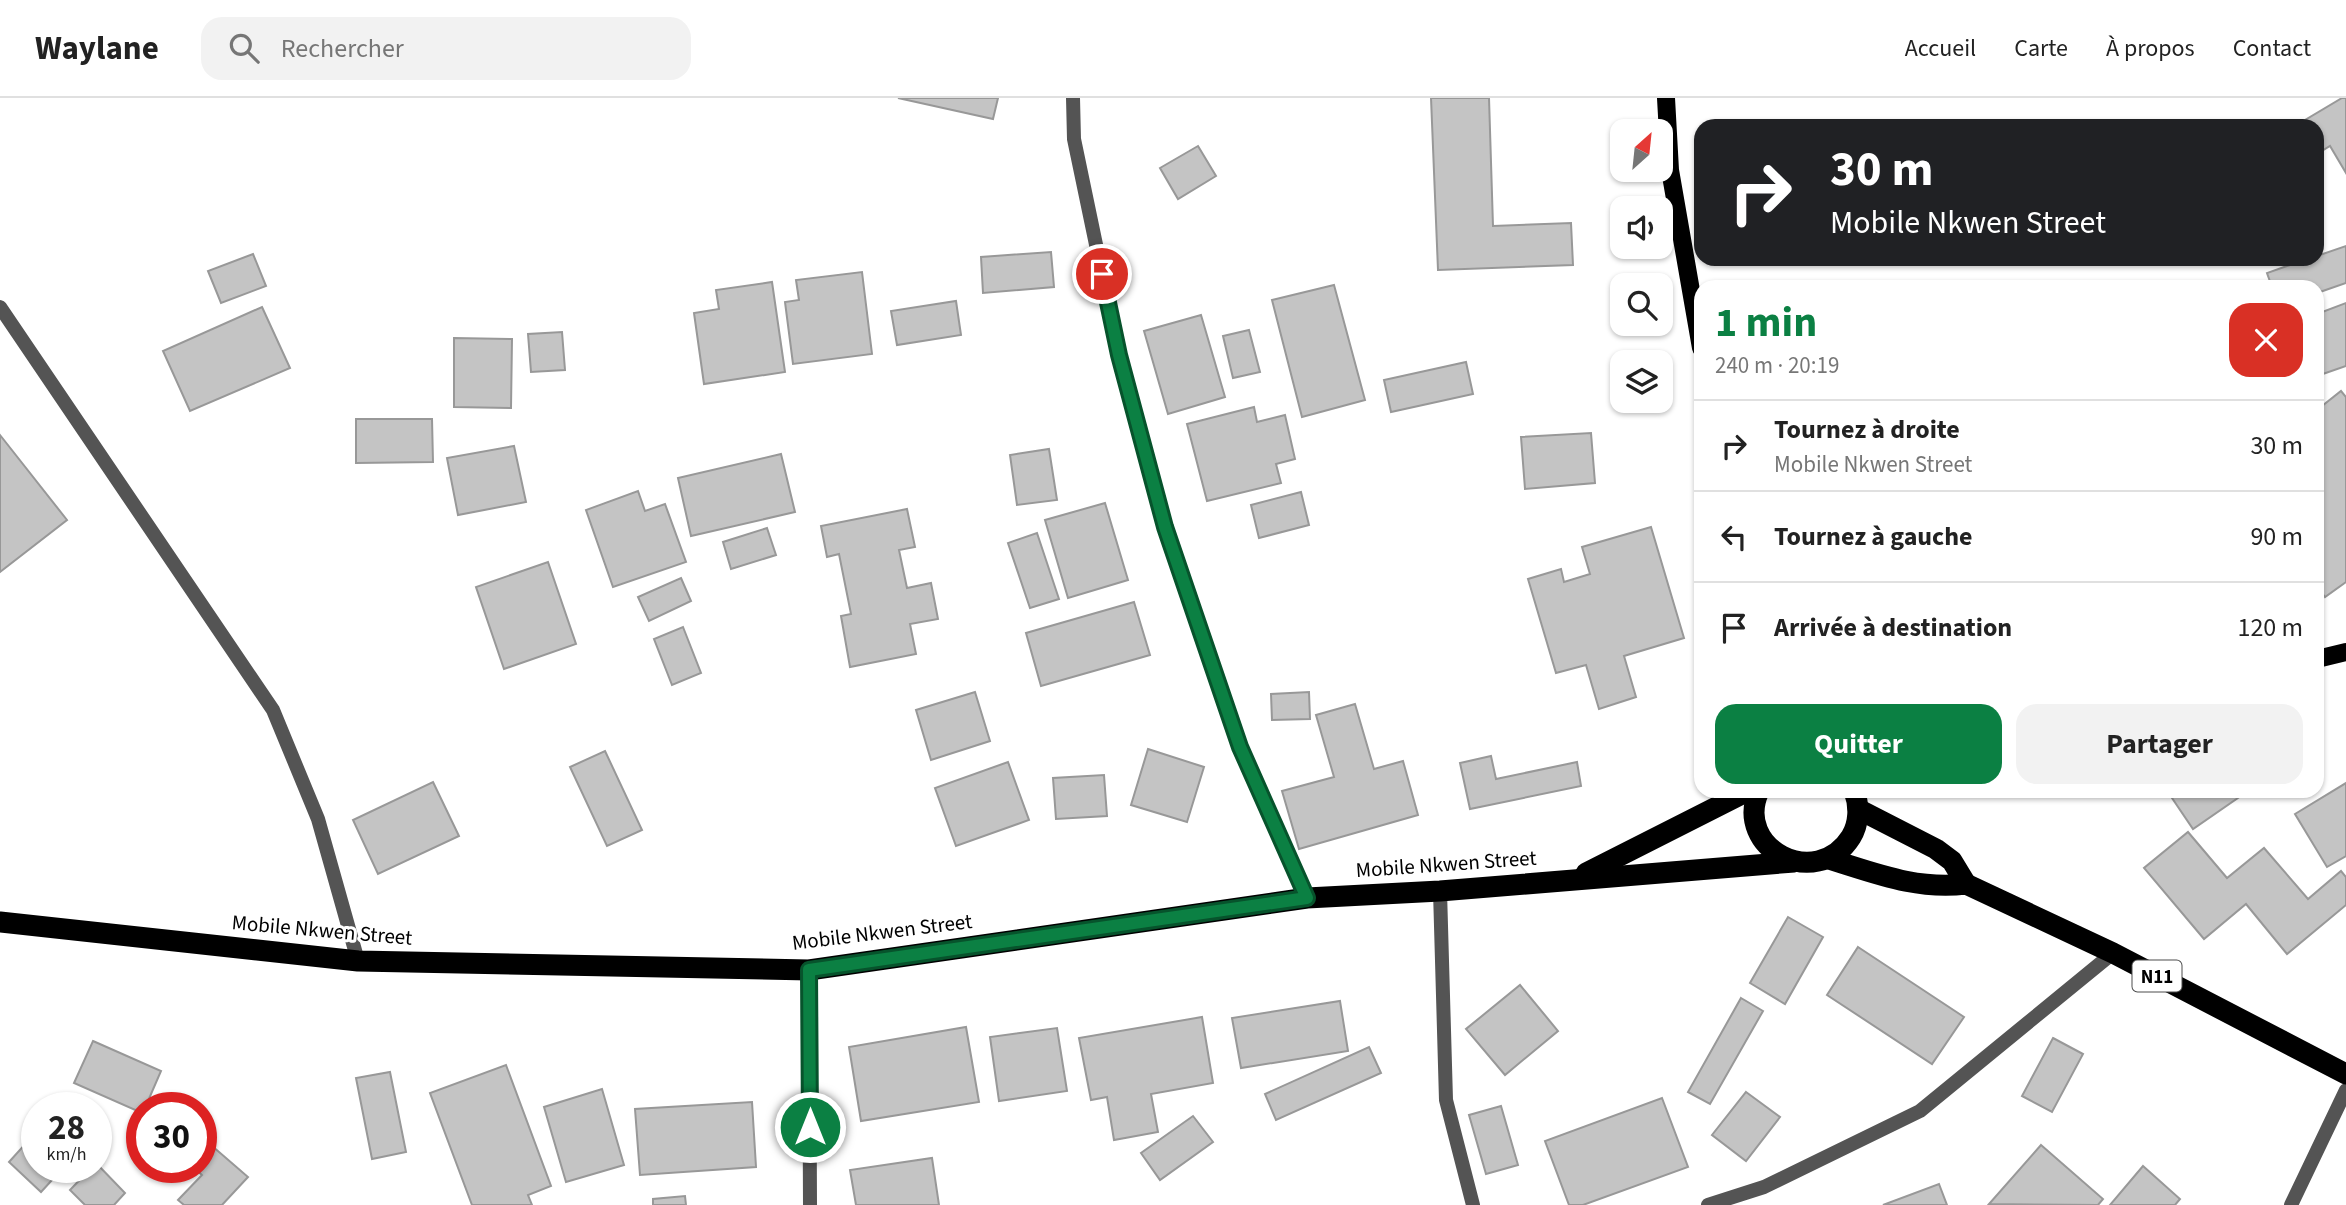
<!DOCTYPE html>
<html lang="fr">
<head>
<meta charset="utf-8">
<style>
	body { margin:0; font-family:"Source Sans 3",sans-serif; background:#f2f2f2; color:#222; height:100vh; display:flex; flex-direction:column; font-size:26px; white-space:nowrap }
	* { box-sizing:border-box; margin:0 }
	p { font-size:23px; color:#767676 }
	.icon { flex:none; width:38px; height:38px; fill:none; stroke:currentColor; stroke-width:2; stroke-linecap:round; stroke-linejoin:round }
	.map { position:relative; flex:1; overflow:hidden }
	.details { position:absolute; left:1694px; top:182px; width:630px; height:518px; display:flex; flex-direction:column; background:#fff; border-radius:21px; box-shadow:0 2px 5px #0004 }
	.details>* { flex:none }
	.banner { position:absolute; left:1694px; top:21px; width:630px; height:147px; border-radius:21px; box-shadow:0 2px 5px #0004; background:#202124; color:#fff; overflow:hidden }
	.needle { width:46px; rotate:27deg }
	.fabs { position:absolute; left:1610px; top:21px; display:grid; gap:14px }
	.fabs a { display:grid; place-items:center; width:63px; height:63px; border-radius:14px; background:#fff; box-shadow:0 2px 5px #0004; font-size:35px }
	.speed { position:absolute; left:21px; top:994px; display:flex; gap:14px; font-size:35px; font-weight:700; text-align:center }
	.speed>* { display:grid; place-content:center; width:91px; height:91px; border-radius:50%; background:#fff; box-shadow:0 2px 5px #0004; line-height:1 }
	.speed small { font-size:18px; font-weight:400 }
	.speed .limit { border:10px solid #d22; background:#fff; color:#111 }
	.pin { position:absolute; display:grid; place-items:center; width:60px; height:60px; color:#fff; margin:-30px; border:4px solid #fff; border-radius:50%; box-shadow:0 2px 7px #0007 }
	.me { position:absolute; width:77px; margin:-38px; rotate:0deg; stroke-linejoin:round; filter:drop-shadow(0 0 5px #0008) }
	.turn { display:flex; align-items:center; gap:24px; height:147px; padding:0 21px; font-size:32px }
	.turn .icon { width:91px; height:91px; stroke-width:2.5 }
	.turn b { display:block; font-size:49px; line-height:60px }
	.round { display:grid; place-items:center; flex:none; width:74px; height:74px; border-radius:21px; background:#f2f2f2 }
	.head { display:flex; align-items:center; justify-content:space-between; height:119px; padding:0 21px }
	h1 { font-size:42px; font-weight:700; line-height:52px; color:#0b8043 }
	.cta { display:flex; gap:14px; margin-top:auto; padding:14px 21px }
	.cta a { flex:1; height:80px; border-radius:21px; background:#0b8043; color:#fff; font-size:28px; font-weight:700; line-height:80px; text-align:center }
	.cta a+a { background:#f2f2f2; color:#222 }
	ul { padding:0; list-style:none }
	li { display:flex; align-items:center; gap:21px; height:91px; padding:0 21px; border-top:2px solid #e0e0e0 }
	li div { flex:1 }
	li b { display:block; font-size:26px }
	li em { font-style:normal }
	header { display:flex; align-items:center; gap:42px; box-sizing:border-box; height:98px; padding:0 35px; background:#fff; border-bottom:2px solid #e0e0e0 }
	header strong { font-size:33px }
	nav { display:flex; gap:38px; margin-inline-start:auto; font-size:24px }
	.search { width:490px; height:63px; background:#f2f2f2; display:flex; align-items:center; gap:18px; box-sizing:border-box; padding:0 24px; border-radius:21px; color:#767676; font-size:26px }
	.map>svg:first-child { display:block }
	.building { fill:#c4c4c4; stroke:#989898; stroke-width:2 }
	.lines { fill:none; stroke-linecap:round; stroke-linejoin:round }
	.street { stroke:#545454; stroke-width:14 }
	.primary { stroke:#000; stroke-width:18 }
	.highway { stroke:#000; stroke-width:21 }
	.route-casing { stroke:#07532c; stroke-width:18 }
	.route { stroke:#0b8043; stroke-width:12 }
	.labels { text-anchor:middle; stroke-width:6; stroke-linejoin:round; paint-order:stroke }
	.shield { fill:#fff; stroke:#4c4c4c; stroke-width:2 }
	.shield-label { font-size:19px; font-weight:bold; fill:#000 }
	.street-label { font-size:21px; fill:#000; stroke:#fff }
</style>
</head>
<body>
<header>
<strong>Waylane</strong>
<div class="search"><svg class="icon" aria-label="search" viewBox="0 0 24 24"><circle cx="10" cy="10" r="6"/><path d="M15 15l6 6"/></svg>Rechercher</div>
<nav><a>Accueil</a><a>Carte</a><a>À propos</a><a>Contact</a></nav>
</header>
<div class="map">
<svg width="2346" height="1107" viewBox="0 0 2346 1107">
	<rect width="100%" height="100%" fill="#fff"/>
	<g class="building">
		<path d="M898,0H998L993,21Z"/>
		<path d="M1431,0H1489L1493,128L1571,125L1573,167L1438,172Z"/>
		<path d="M2342,0H2346V75L2330,48L2317,56V28H2295Z"/>
		<path d="M1198,48L1216,78L1178,101L1160,70Z"/>
		<path d="M2346,148V185L2317,195V189H2272L2267,175L2307,161H2317V158Z"/>
		<path d="M1051,154L1054,189L983,195L981,159Z"/>
		<path d="M253,156L266,188L221,205L208,173Z"/>
		<path d="M862,174L872,256L793,266L785,204L799,202L796,182Z"/>
		<path d="M772,184L785,274L704,286L694,215L719,211L716,192Z"/>
		<path d="M1334,187L1365,302L1302,319L1272,202Z"/>
		<path d="M956,203L961,237L897,247L891,213Z"/>
		<path d="M2346,205V268L2317,278V216Z"/>
		<path d="M262,209L290,270L190,313L163,253Z"/>
		<path d="M1201,217L1225,299L1168,316L1144,233Z"/>
		<path d="M1249,232L1260,274L1233,280L1223,238Z"/>
		<path d="M562,234L565,272L531,274L528,236Z"/>
		<path d="M454,240L512,241L511,310L454,309Z"/>
		<path d="M1466,264L1473,296L1391,314L1384,282Z"/>
		<path d="M2341,293L2346,299V484L2325,499L2317,488V312Z"/>
		<path d="M1254,309L1257,324L1285,317L1295,361L1276,366L1281,385L1207,403L1187,326Z"/>
		<path d="M356,321H432L433,364L356,365Z"/>
		<path d="M1591,335L1595,385L1525,391L1521,339Z"/>
		<path d="M0,337L67,422L0,474Z"/>
		<path d="M514,348L526,404L458,417L447,360Z"/>
		<path d="M1049,351L1057,402L1017,407L1010,357Z"/>
		<path d="M781,356L795,414L691,438L678,380Z"/>
		<path d="M638,393L645,413L665,406L686,464L613,489L586,412Z"/>
		<path d="M1301,394L1309,427L1259,440L1251,407Z"/>
		<path d="M1105,405L1128,482L1068,500L1045,422Z"/>
		<path d="M907,411L915,449L899,452L907,490L931,485L938,521L910,526L916,556L850,569L841,518L851,516L839,456L827,459L821,428Z"/>
		<path d="M1651,429L1684,540L1624,558L1636,599L1599,611L1586,567L1556,575L1528,481L1561,471L1564,484L1590,476L1582,449Z"/>
		<path d="M767,430L776,457L731,471L723,444Z"/>
		<path d="M1037,435L1059,501L1030,510L1008,445Z"/>
		<path d="M548,464L576,546L504,571L476,489Z"/>
		<path d="M681,480L691,503L649,523L638,499Z"/>
		<path d="M1134,504L1150,557L1041,588L1026,535Z"/>
		<path d="M683,529L701,575L672,587L654,541Z"/>
		<path d="M975,594L990,643L931,662L916,612Z"/>
		<path d="M1309,594L1310,621L1272,622L1271,596Z"/>
		<path d="M1355,606L1374,671L1403,663L1418,717L1299,751L1282,693L1334,679L1316,617Z"/>
		<path d="M1148,651L1204,669L1187,724L1131,707Z"/>
		<path d="M605,653L642,732L607,748L570,669Z"/>
		<path d="M1491,658L1496,681L1577,664L1581,688L1470,711L1460,665Z"/>
		<path d="M1008,664L1029,722L956,748L935,690Z"/>
		<path d="M1104,677L1107,718L1056,721L1053,680Z"/>
		<path d="M433,684L459,738L378,776L353,722Z"/>
		<path d="M2346,685V758L2327,769L2295,716Z"/>
		<path d="M2182,693H2248L2193,731L2172,700Z"/>
		<path d="M2188,734L2227,780L2264,750L2308,801L2341,773L2346,779V807L2287,856L2246,806L2204,841L2144,770Z"/>
		<path d="M1788,819L1823,839L1785,906L1750,885Z"/>
		<path d="M1858,849L1964,919L1932,966L1827,897Z"/>
		<path d="M1520,887L1558,933L1505,977L1466,931Z"/>
		<path d="M1741,900L1763,913L1710,1006L1688,994Z"/>
		<path d="M1340,903L1348,953L1241,970L1232,920Z"/>
		<path d="M1202,919L1213,985L1151,996L1158,1034L1114,1042L1107,999L1091,1002L1079,940Z"/>
		<path d="M966,929L979,1004L861,1023L849,949Z"/>
		<path d="M1057,930L1067,993L999,1003L990,939Z"/>
		<path d="M2053,940L2083,956L2052,1014L2022,998Z"/>
		<path d="M93,943L161,973L145,1010H142V1015L74,985Z"/>
		<path d="M1369,949L1381,975L1276,1022L1265,996Z"/>
		<path d="M506,967L551,1088L528,1097L532,1107H472L430,995Z"/>
		<path d="M390,974L406,1054L372,1061L356,980Z"/>
		<path d="M602,991L624,1067L566,1084L544,1009Z"/>
		<path d="M1746,994L1780,1019L1746,1063L1712,1037Z"/>
		<path d="M1662,1000L1688,1069L1583,1107H1569L1545,1043Z"/>
		<path d="M752,1004L756,1069L640,1077L635,1011Z"/>
		<path d="M1501,1008L1518,1067L1486,1076L1469,1017Z"/>
		<path d="M1193,1018L1213,1044L1160,1082L1141,1055Z"/>
		<path d="M37,1033V1069H64L41,1094L9,1064Z"/>
		<path d="M204,1041L248,1079L222,1107H184L178,1102L202,1077L193,1069H201V1044Z"/>
		<path d="M2041,1047L2103,1101L2098,1107L1989,1106Z"/>
		<path d="M932,1060L939,1107H856L850,1072Z"/>
		<path d="M96,1065L125,1095L114,1107H85L70,1092L92,1069H96Z"/>
		<path d="M2143,1068L2180,1101L2175,1107H2110Z"/>
		<path d="M1939,1086L1947,1107H1883Z"/>
		<path d="M685,1098L686,1107H653V1101Z"/>
	</g>
	<g class="lines">
		<g class="street">
			<path d="M1073,0L1074,41L1119,257L1165,429L1240,649L1307,800"/>
			<path d="M0,209L273,612L318,721L358,863"/>
			<path d="M1440,793L1446,1002L1473,1107"/>
			<path d="M809,872L810,1107"/>
			<path d="M1708,1107L1764,1089L1920,1013L2113,855"/>
			<path d="M2291,1107L2346,992"/>
		</g>
		<g class="primary">
			<path d="M1666,0L1670,72L1701,250"/>
			<path d="M2317,561L2346,554"/>
		</g>
		<g class="highway">
			<path d="M1759,693C1733,750 1816,794 1851,739C1859,726 1860,708 1854,693"/>
			<path d="M1858,711L1936,751L1952,763L1966,786"/>
			<path d="M1829,761C1875,775 1916,792 1966,786L2113,855L2346,976"/>
			<path d="M1586,775L1748,693"/>
			<path d="M0,824L358,863L809,872L1307,800L1440,793L1794,764"/>
		</g>
	</g>
	<g class="lines">
		<g class="route-casing">
			<path id="route" d="M810,1029L809,872L1307,800L1240,649L1165,429L1119,257L1102,176"/>
		</g>
		<use href="#route" class="route"/>
	</g>
	<g class="labels">
		<rect class="shield" x="2132.5" y="862.5" width="49" height="31" rx="5"/>
		<g class="shield-label">
			<text x="2157" y="885">N11</text>
		</g>
		<g class="street-label">
			<text transform="translate(1446 766) rotate(-4)" y="7">Mobile Nkwen Street</text>
			<text transform="translate(322 832) rotate(5)" y="7">Mobile Nkwen Street</text>
			<text transform="translate(882 834) rotate(-7)" y="7">Mobile Nkwen Street</text>
		</g>
	</g>
</svg>
<div class="fabs">
<a><svg class="needle" viewBox="-14 -14 28 28"><path d="M0-13l5 13h-10z" fill="#e53935"/><path d="M0 13l5-13h-10z" fill="#767676"/></svg></a>
<a><svg class="icon" aria-label="sound" viewBox="0 0 24 24"><path d="M4 9h4l5-4v14l-5-4H4zM17 9q2 3 0 6"/></svg></a>
<a><svg class="icon" aria-label="search" viewBox="0 0 24 24"><circle cx="10" cy="10" r="6"/><path d="M15 15l6 6"/></svg></a>
<a><svg class="icon" aria-label="layers" viewBox="0 0 24 24"><path d="M12 4l9 5-9 5-9-5zM3 14l9 5 9-5"/></svg></a>
</div>
<div class="speed"><div>28<small>km/h</small></div><div class="limit">30</div></div>
<div class="pin" style="left:1102px;top:176px;background:#d93025"><svg class="icon" aria-label="arrive" viewBox="0 0 24 24"><path d="M6 21V4h12l-3 4 3 4H6"/></svg></div>
<svg class="me" style="left:810px;top:1029px" viewBox="-20 -20 40 40"><circle r="17" fill="#0b8043" stroke="#fff" stroke-width="3"/><path d="M0-11L8 9 0 5-8 9z" fill="#fff"/></svg>
<div class="banner">
<div class="turn"><svg class="icon" aria-label="right" viewBox="0 0 24 24"><path d="M7 20v-9h11M14 6l5 5-5 5"/></svg><div><b>30 m</b>Mobile Nkwen Street</div></div>
</div>
<section class="details">
<div class="head"><div><h1>1 min</h1><p>240 m · 20:19</p></div><a class="round" style="background:#d93025;color:#fff"><svg class="icon" aria-label="close" viewBox="0 0 24 24"><path d="M6 6l12 12M18 6L6 18"/></svg></a></div>
<ul>
<li><svg class="icon" aria-label="right" viewBox="0 0 24 24"><path d="M7 20v-9h11M14 6l5 5-5 5"/></svg><div><b>Tournez à droite</b><p>Mobile Nkwen Street</p></div><em>30 m</em></li>
<li><svg class="icon" aria-label="left" viewBox="0 0 24 24"><path d="M17 20v-9H6M10 6l-5 5 5 5"/></svg><div><b>Tournez à gauche</b></div><em>90 m</em></li>
<li><svg class="icon" aria-label="arrive" viewBox="0 0 24 24"><path d="M6 21V4h12l-3 4 3 4H6"/></svg><div><b>Arrivée à destination</b></div><em>120 m</em></li>
</ul>
<div class="cta"><a>Quitter</a><a>Partager</a></div>
</section>
</div>
</body>
</html>
